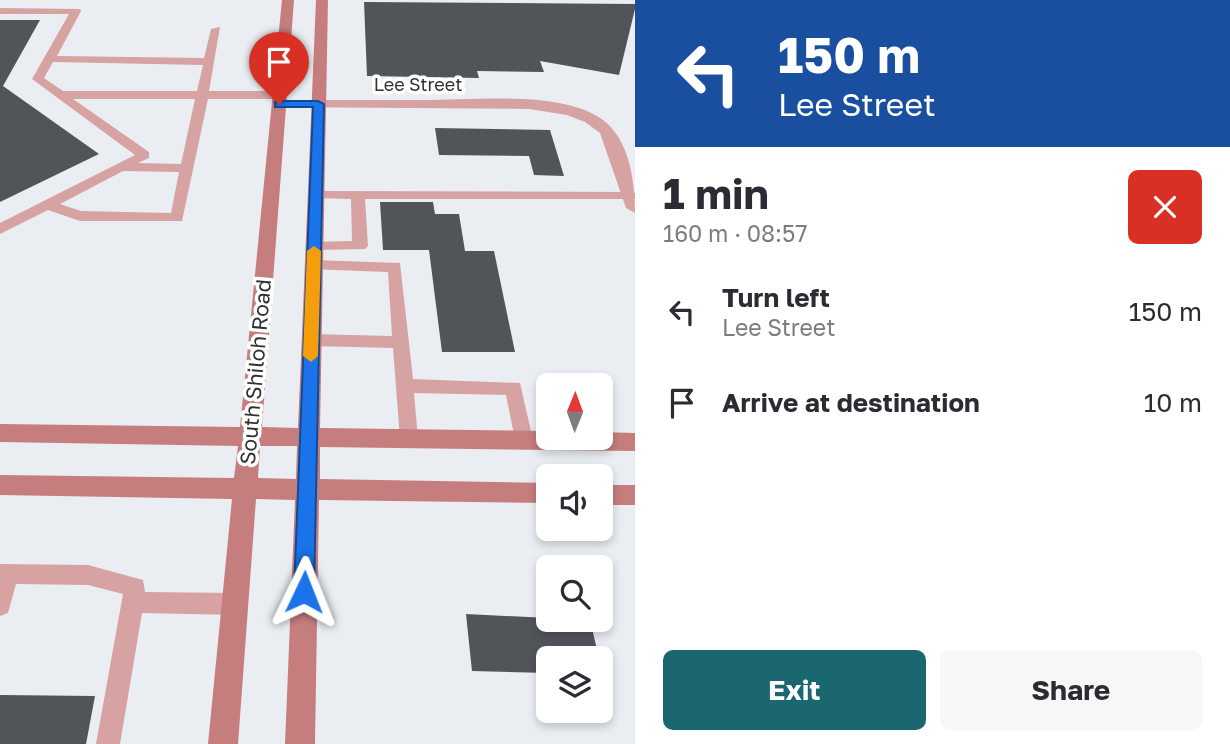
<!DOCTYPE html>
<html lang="en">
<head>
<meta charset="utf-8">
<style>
	body { margin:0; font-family:"Golos Text",sans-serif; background:#f7f7f7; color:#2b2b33; height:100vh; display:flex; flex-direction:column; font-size:26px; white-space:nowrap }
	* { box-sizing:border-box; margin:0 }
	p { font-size:23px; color:#7c7c81 }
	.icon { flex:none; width:38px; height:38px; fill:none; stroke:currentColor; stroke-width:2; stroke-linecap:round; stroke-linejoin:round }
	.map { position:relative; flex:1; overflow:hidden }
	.details { display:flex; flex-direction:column; background:#fff; width:595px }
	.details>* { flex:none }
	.hud { background:#1a4fa0; color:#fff; overflow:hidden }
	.needle { width:46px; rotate:1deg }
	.controls { position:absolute; left:536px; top:373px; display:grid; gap:14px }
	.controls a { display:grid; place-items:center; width:77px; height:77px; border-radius:10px; background:#fff; box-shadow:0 4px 10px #0003; font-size:35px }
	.pin { position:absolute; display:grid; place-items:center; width:60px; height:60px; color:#fff; margin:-72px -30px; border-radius:50% 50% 50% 0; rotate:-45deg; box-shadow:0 0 7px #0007 }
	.pin .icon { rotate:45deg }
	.me { position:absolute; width:77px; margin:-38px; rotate:2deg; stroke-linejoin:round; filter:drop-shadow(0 0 5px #0008) }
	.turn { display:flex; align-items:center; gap:24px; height:147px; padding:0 28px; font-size:32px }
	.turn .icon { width:91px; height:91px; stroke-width:2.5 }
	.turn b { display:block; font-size:49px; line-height:60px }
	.round { display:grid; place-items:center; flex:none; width:74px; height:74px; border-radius:10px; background:#f7f7f7 }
	.headline { display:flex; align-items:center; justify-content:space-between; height:119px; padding:0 28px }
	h1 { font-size:42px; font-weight:700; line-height:52px }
	.button { display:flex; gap:14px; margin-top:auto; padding:14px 28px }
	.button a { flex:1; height:80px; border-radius:10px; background:#1b676f; color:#fff; font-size:28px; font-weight:700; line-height:80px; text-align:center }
	.button a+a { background:#f7f7f7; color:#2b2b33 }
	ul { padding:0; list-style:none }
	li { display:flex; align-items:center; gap:21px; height:91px; padding:0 28px }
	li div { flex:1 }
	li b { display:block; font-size:26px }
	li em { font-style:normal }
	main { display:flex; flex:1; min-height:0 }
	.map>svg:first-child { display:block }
	.building { fill:#515459 }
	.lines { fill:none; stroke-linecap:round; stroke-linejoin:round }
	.lane { fill:#d6a3a2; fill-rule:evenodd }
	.street { fill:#d6a3a2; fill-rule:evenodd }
	.secondary { fill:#c67d7d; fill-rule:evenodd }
	.route { fill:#1a73e8; stroke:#114b97; stroke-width:2 }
	.slow { fill:#f59e0b }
	.labels { text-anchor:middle; stroke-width:7; stroke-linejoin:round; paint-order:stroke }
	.far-street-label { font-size:18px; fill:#2f3133; stroke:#fff }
	.street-label { font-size:21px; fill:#2f3133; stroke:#fff }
</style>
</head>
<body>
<main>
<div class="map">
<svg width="635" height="744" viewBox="0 0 635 744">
	<rect width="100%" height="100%" fill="#eaeef3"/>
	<g class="building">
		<path d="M364,2L635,4V9L619,75L540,61L544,72L477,71L479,78L367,76Z"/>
		<path d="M0,20H40L3,86L99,154L0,202Z"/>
		<path d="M435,128L550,130L564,176L534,175L529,156L439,155Z"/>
		<path d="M380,202H433L435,214H459L465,251H494L515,352H442L429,250H383Z"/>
		<path d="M466,614L590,620L599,658H548V673L472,671Z"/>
		<path d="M0,695L95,696L86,744H0Z"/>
	</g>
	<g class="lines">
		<g class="lane">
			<path d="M0,8L80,9L81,11L57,56L204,58L211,29L220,27L209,91H280L286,95L280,99H208L182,221H80L48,210L0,234V223L135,155L32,79L69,14H0ZM53,62L203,65L197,91H63L44,78ZM73,99H195L181,164L138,163L149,158V152ZM123,171L179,172L171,213L81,211L60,204Z"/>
			<path d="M317,191L630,192L635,193V199H365L368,246L365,249L314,250L309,248L306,245L309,242L352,241L351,199L312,198L310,195Z"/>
			<path d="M313,260L400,263L413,379L520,383L533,440L531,445L524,448L517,445L515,440L506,395L414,393L418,439L416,444L409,447L402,444L400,439L393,348L311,346L303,340L311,334L392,336L388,272L308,269L305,265L308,261Z"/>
			<path d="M0,564L88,565L143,580L145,592L235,593L243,596L246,604L243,612L235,615L142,613L120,744H96L123,594L88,585L16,584L8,613L0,616Z"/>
		</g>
		<path class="street" d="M279,100C327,100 376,100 424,100C473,100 563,90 603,120C630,140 635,183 635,213L626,208L600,133L585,122L567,115L529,109L274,107L272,104L274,101Z"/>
		<g class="secondary">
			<path d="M282,0H294L262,427L298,428L316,0H328L320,428L548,431V438H600V432L635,433V451L320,447V479L548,483V503L319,500L315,744H285L295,500L256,499L238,744H208L232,499L0,495V475L234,478L238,446L0,442V424L240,427ZM260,446H297L296,479L258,478Z"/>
			<rect x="600" y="485" width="35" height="20"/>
		</g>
	</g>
	<path class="route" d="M279,101H318L324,104L314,592L311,598L304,601L297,598L294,592L313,107H275V102Z"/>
	<path class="slow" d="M314,246L321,251L318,356L311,362L303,356L307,251Z"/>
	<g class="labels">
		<g class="far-street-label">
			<text x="418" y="91">Lee Street</text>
		</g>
		<g class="street-label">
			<text transform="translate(256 372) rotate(-85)" y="7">South Shiloh Road</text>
		</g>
	</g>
</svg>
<div class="controls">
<a><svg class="needle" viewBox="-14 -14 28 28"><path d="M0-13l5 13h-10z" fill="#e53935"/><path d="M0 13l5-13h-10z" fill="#7c7c81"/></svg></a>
<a><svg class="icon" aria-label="sound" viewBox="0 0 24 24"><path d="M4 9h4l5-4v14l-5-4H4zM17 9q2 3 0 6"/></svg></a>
<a><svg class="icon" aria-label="search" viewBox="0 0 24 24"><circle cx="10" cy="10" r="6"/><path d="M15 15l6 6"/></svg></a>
<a><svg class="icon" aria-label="layers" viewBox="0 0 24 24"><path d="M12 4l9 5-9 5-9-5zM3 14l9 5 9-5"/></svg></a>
</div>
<div class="pin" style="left:279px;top:104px;background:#d93025"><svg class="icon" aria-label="arrive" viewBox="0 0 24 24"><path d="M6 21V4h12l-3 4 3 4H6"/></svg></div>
<svg class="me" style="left:304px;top:592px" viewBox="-20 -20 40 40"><path d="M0-17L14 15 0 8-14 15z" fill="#1a73e8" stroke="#fff" stroke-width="4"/></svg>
</div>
<section class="details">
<div class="hud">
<div class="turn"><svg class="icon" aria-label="left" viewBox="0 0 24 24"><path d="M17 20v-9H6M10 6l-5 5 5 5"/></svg><div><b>150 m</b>Lee Street</div></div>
</div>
<div class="headline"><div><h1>1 min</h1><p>160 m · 08:57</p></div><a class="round" style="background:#d93025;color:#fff"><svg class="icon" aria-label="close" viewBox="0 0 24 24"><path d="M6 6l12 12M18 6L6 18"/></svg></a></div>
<ul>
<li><svg class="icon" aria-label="left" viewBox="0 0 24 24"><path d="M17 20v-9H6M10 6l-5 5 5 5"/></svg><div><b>Turn left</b><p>Lee Street</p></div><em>150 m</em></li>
<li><svg class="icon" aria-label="arrive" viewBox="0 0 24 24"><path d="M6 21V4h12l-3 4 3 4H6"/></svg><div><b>Arrive at destination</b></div><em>10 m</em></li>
</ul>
<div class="button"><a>Exit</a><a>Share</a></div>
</section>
</main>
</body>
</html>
